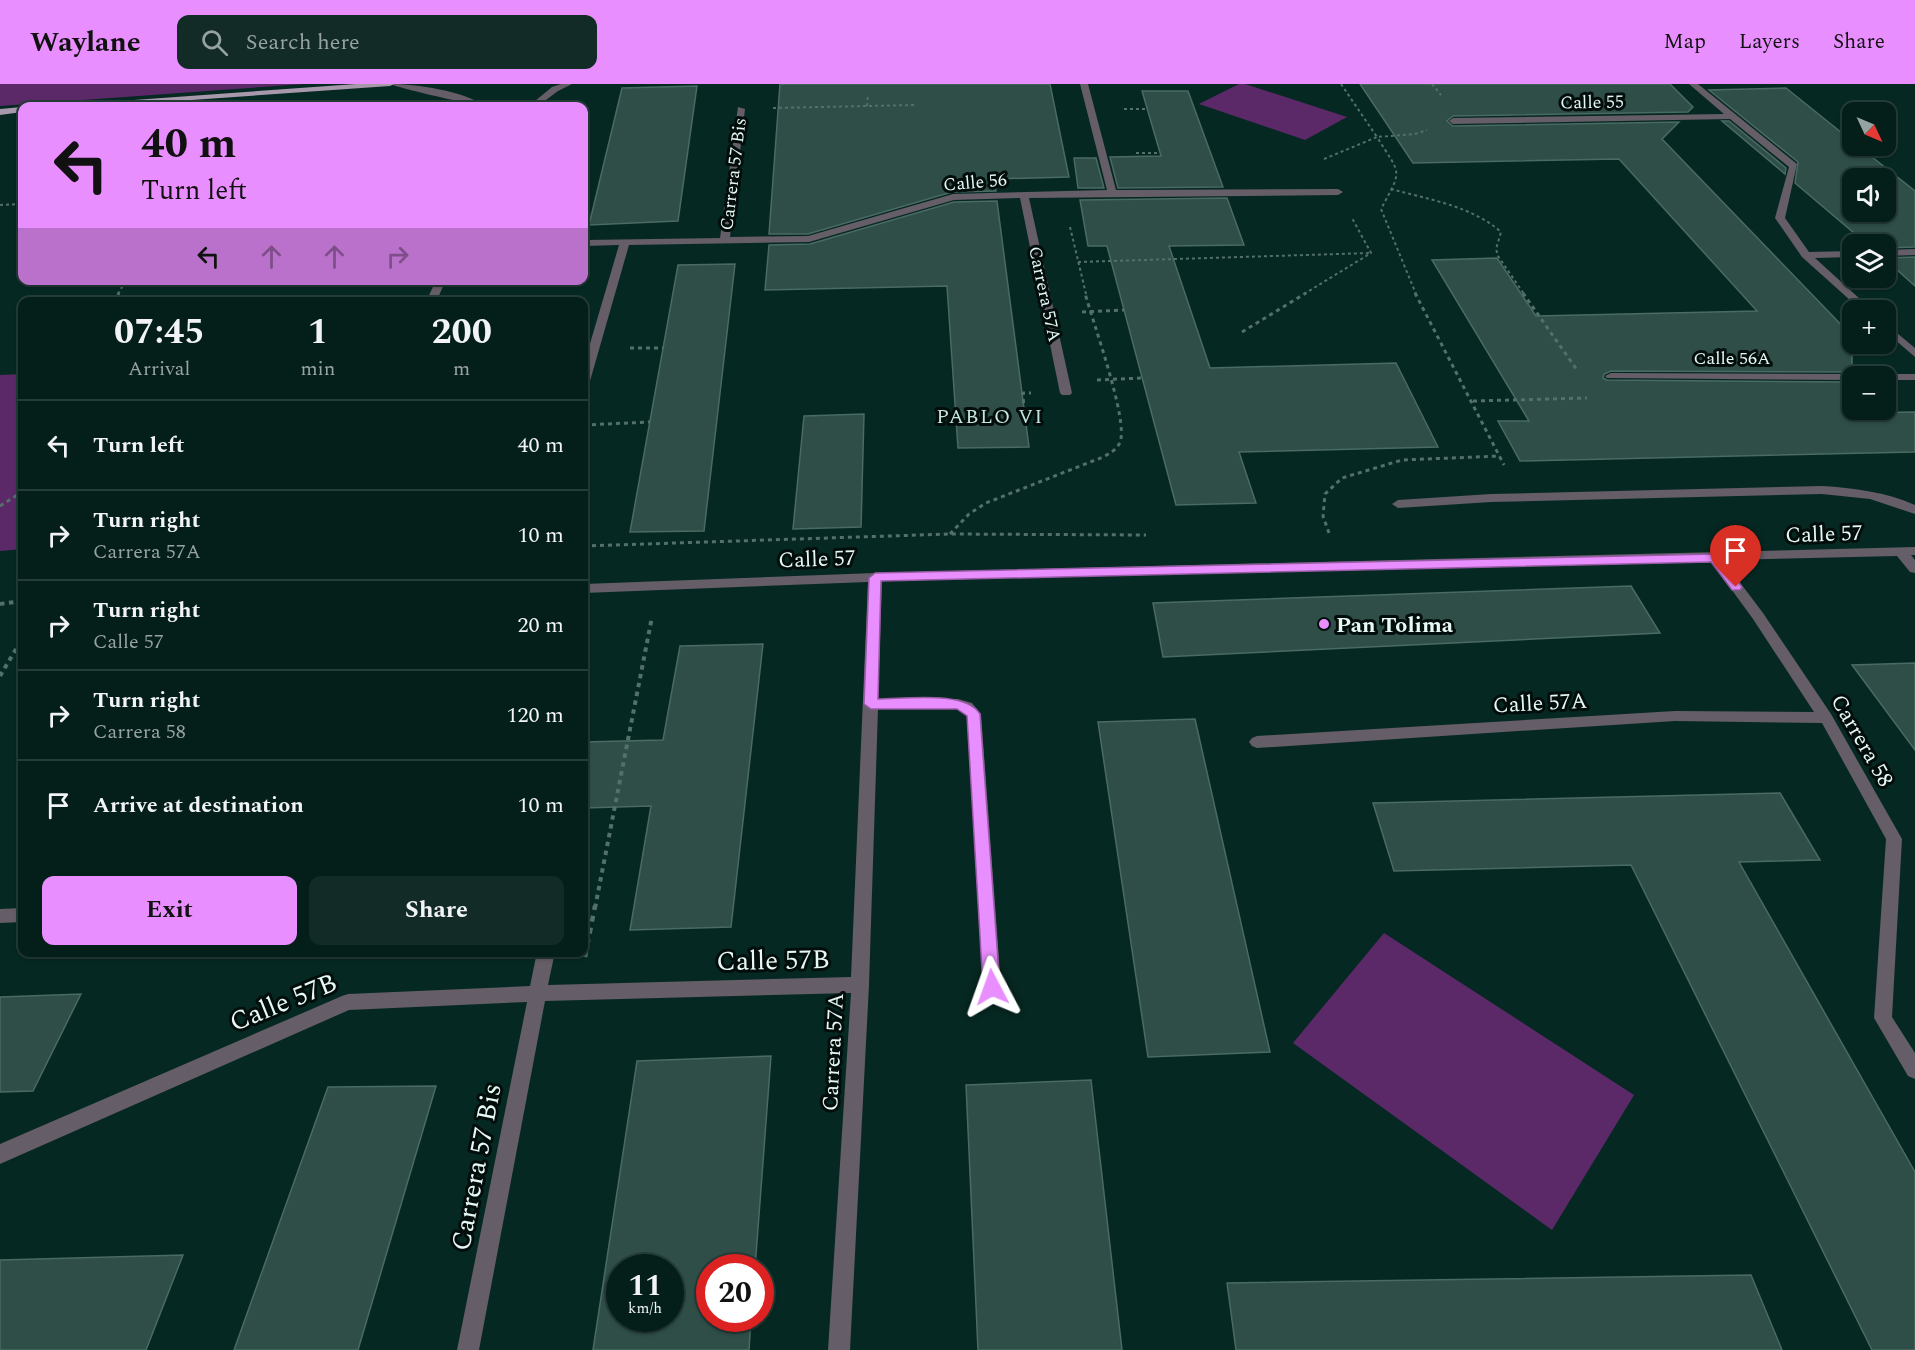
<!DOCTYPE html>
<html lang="en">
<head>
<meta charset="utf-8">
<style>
	body { margin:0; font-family:Spectral,serif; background:#122b27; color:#f1f3f6; height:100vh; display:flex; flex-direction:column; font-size:22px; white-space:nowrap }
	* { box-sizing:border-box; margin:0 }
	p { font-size:20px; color:#97a2a2 }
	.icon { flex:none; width:33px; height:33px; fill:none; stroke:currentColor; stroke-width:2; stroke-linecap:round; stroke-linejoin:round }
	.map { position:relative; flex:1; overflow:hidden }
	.sheet { position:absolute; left:18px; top:213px; width:570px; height:660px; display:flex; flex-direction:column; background:#041e1a; border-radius:12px; box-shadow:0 2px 4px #0004,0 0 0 2px #253c39 }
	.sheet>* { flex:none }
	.hud { position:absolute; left:18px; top:18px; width:570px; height:183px; border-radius:12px; box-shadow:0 2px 4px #0004,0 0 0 2px #253c39; background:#e98efe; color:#111; overflow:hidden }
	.needle { width:39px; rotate:134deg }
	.fabs { position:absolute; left:1842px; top:18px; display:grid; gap:12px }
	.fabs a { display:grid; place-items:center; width:54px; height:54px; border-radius:12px; background:#041e1a; box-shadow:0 2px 4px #0004,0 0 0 2px #253c39; font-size:30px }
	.speed { position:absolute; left:606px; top:1170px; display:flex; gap:12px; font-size:30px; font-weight:700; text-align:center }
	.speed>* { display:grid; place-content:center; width:78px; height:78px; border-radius:50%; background:#041e1a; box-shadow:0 2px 4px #0004,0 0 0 2px #253c39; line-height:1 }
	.speed small { font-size:15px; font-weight:400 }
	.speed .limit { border:9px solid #d22; background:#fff; color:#111 }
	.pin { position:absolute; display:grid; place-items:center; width:51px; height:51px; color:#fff; margin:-62px -26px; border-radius:50% 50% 50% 0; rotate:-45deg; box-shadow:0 0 6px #0007 }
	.pin .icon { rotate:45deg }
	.me { position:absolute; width:66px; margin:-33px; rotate:356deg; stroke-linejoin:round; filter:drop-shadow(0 0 4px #0008) }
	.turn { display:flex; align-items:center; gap:21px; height:126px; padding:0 24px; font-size:27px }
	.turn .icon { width:78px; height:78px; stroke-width:2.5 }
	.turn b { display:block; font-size:42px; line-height:51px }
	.lanes { display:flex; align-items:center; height:57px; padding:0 24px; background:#0003; justify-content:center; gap:30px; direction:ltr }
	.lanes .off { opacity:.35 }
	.eta { display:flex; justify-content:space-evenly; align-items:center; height:102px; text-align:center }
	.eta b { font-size:36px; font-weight:700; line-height:42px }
	.primary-button { display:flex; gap:12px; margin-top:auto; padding:12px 24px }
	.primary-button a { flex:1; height:69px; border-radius:12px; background:#e98efe; color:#111; font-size:24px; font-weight:700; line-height:69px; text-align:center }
	.primary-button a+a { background:#122b27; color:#f1f3f6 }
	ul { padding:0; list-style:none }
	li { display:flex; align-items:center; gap:18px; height:90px; padding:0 24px; border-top:2px solid #253c39 }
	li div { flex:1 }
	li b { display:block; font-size:22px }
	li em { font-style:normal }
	header { display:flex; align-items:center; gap:36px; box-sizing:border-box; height:84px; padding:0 30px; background:#e98efe; color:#111 }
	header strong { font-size:28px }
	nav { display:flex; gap:33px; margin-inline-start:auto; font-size:21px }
	.search { width:420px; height:54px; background:#122b27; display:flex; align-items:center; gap:15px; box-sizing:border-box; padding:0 21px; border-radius:12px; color:#97a2a2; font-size:22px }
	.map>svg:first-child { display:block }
	.green { fill:#5c2968 }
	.building { fill:#2e4e47; stroke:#4a6b63; stroke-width:1.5; fill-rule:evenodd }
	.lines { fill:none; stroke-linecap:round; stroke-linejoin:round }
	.path-far3 { stroke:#53706a; stroke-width:2; stroke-dasharray:3 3; stroke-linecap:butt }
	.path-far2 { stroke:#53706a; stroke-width:3; stroke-dasharray:4 4; stroke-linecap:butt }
	.path-far1 { stroke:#53706a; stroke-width:4; stroke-dasharray:4.5 4.5; stroke-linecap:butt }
	.path { stroke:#53706a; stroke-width:4.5; stroke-dasharray:6 6; stroke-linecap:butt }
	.minor { fill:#655d67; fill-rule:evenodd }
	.major { fill:#a898ac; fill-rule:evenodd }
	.route { fill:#e98efe; stroke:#975ca5; stroke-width:1.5 }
	.poi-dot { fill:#e98efe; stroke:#030e0c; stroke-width:2 }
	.labels { text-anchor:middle; stroke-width:6; stroke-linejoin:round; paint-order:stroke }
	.far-street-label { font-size:18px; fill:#e6f9f4; stroke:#030e0c }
	.far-neighbourhood-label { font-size:20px; letter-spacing:1.5px; fill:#c3e7df; stroke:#030e0c }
	.street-label { font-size:22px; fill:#e6f9f4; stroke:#030e0c }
	.poi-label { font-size:22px; font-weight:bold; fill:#e6f9f4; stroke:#030e0c; text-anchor:start }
	.near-street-label { font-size:27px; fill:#e6f9f4; stroke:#030e0c }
</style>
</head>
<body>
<header>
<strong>Waylane</strong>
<div class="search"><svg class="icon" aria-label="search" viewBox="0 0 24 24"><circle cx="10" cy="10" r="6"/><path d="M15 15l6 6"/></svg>Search here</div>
<nav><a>Map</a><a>Layers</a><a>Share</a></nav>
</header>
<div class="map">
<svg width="1915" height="1266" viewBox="0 0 1915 1266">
	<rect width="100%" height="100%" fill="#062822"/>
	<g class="green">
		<path d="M0,0H304L0,22Z"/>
		<path d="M1239,0H1245L1347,33L1305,56L1199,20Z"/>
		<path d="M22,290V465L0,467V291Z"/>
		<path d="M1384,849L1634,1011L1552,1146L1293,959Z"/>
	</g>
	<g class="building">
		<path d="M780,0H1050L1069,93L994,95L996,107L952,108L808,150H769Z"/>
		<path d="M1360,0H1670L1693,23L1688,28L1453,32L1447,37L1453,42L1679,38L1662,55L1852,252V288L1611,287L1604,290L1603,294L1607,296L1852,298V329L1915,328V368L1520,377L1498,337H1529L1432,176L1497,174L1536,232L1757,227L1619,75L1413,79Z"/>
		<path d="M697,2L678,137L589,141L622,4Z"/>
		<path d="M1786,4L1852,57V62H1858L1915,107V163L1886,164V160H1867L1795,99L1798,78L1709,6ZM1852,94H1886V128H1852Z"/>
		<path d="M1142,7H1188L1223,103L1118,104L1110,73L1161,72Z"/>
		<path d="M1722,37H1729L1786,84L1785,90Z"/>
		<path d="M1074,74H1096L1104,104H1078Z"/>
		<path d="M1227,114L1244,161L1169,162L1210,284L1396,279L1438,363L1239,368L1256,419L1176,421L1107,162H1088L1080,116Z"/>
		<path d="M997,117L1029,363L958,364L947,202L765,206L769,161L810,160L954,118Z"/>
		<path d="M1915,173V202L1886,176V174Z"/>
		<path d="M735,180L704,447L630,448L678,181Z"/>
		<path d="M864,330L861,443L793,445L804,332Z"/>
		<path d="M1631,502L1660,549L1163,573L1153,519Z"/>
		<path d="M763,560L731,843L630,846L651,722L584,724V658L663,656L680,562Z"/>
		<path d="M1915,579V666L1852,581Z"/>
		<path d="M1195,635L1270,968L1148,973L1098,638Z"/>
		<path d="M1780,709L1820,776L1739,778L1915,1088V1266H1872L1631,781L1394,787L1373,719Z"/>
		<path d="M81,910L33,1007L0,1008V913Z"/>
		<path d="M771,972L755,1184H710V1234H751L749,1266H593L637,977ZM620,1184H670V1234H620Z"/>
		<path d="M1091,996L1122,1266H978L966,1001Z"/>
		<path d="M436,1002L358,1266H234L328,1003Z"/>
		<path d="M183,1171L146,1266H0V1176Z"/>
		<path d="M1751,1191L1782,1266H1236L1227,1199Z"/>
	</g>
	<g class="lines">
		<g class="path-far3">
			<path d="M1341,0L1377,53L1415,50L1427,46"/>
			<path d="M1432,0L1441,11"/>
			<path d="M867,22L868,11"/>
			<path d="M773,24L916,21"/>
			<path d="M1124,25H1147"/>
			<path d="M1136,69H1160"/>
			<path d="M1324,75L1377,53C1401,92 1403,84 1381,125L1416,210"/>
			<path d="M1391,105C1427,115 1472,122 1501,148L1496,165L1498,172L1524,210"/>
			<path d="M0,121L22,120"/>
			<path d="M1070,143L1086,210"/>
			<path d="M1078,178L1371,169"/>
			<path d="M118,210L126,196"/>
			<path d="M1304,210L1371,169L1352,134"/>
		</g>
		<g class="path-far2">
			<path d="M1415,209L1504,381"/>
			<path d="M1523,209L1577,286"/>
			<path d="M114,218L119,209"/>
			<path d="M1082,228L1124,226"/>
			<path d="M1242,248L1306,209"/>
			<path d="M630,264H663"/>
			<path d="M1097,296L1142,294"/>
			<path d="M1473,317L1587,314"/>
			<path d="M1024,327L1023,309H1031"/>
			<path d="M584,341L650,338"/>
			<path d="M0,422L22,408"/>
			<path d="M1329,449L1323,432L1325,410L1342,394L1402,376L1500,372"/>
			<path d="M950,450L969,430L986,419L1103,373C1110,369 1117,366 1120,358C1129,337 1092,236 1085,209"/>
			<path d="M584,462L950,450L1146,451"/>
		</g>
		<g class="path-far1">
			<path d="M0,520L22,517"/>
			<path d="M0,592L22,555"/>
			<path d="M595,824L652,533"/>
		</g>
		<path class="path" d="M585,873L595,822"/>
		<g class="minor">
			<path d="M390,0C416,0 464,7 485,22C479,23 395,3 390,0Z"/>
			<path d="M561,0H572L558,7L538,22H529L552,3Z"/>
			<path d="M1080,0H1088L1116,106L1338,105L1343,108L1338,111L1029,114L1072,309L1070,311H1062L1060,309L1020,114L954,116L809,158L629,161L590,297L584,300V280L619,161L584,162V156L720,154L738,23L745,25L730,153L808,152L953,110L1107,106Z"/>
			<path d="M1689,0H1698L1797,80L1785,134L1809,168L1852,167V173L1815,174L1872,226H1861L1802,173L1775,134L1789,83L1730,35L1453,40L1449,37L1453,34L1724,30Z"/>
			<path d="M1915,165V171L1886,172V166Z"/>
			<path d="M436,196H446L436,218H426Z"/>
			<path d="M1886,240L1915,264V273L1886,248Z"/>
			<path d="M1611,289L1852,290L1857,292H1852V296L1607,294L1605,292Z"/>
			<path d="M1886,290H1915V296H1886V292H1881Z"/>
			<path d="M1822,402C1854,404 1886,408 1915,421V430L1870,415L1822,410L1491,418L1398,424L1392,420L1398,416L1491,410Z"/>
			<path d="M1915,463V471H1911L1915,476V489L1910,488L1897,472L1723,476L1763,529L1831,630L1902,755L1892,933L1915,969V995L1908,992L1874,934L1886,755L1822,639L1675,637L1257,664L1252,662L1249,658L1252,654L1257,652L1675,627L1814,628L1753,535L1710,476L882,497L878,615H958L972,619L981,630L1001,903L998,909L992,911L986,909L983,903L967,632L957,625H878L869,901L850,1266H828L851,909L545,917L479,1266H457L527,918L349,926L0,1080V1060L342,912L348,910L530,902L537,868H555L548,901L851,893L868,498L584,509V500L875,489Z"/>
			<path d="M22,824V838L0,839V825Z"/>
		</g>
		<g class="major">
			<path d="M356,0H394L390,2L106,22H74L78,20Z"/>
			<path d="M22,23V28L0,31V25Z"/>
		</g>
	</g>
	<path class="route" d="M1714,470L1719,471L1740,500L1742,503L1740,506H1732L1711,478L881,497L878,615C904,615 965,606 980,630L1000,903L997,908L992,910L986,908L983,903L967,632L957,625H871L864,620L869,494L875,489Z"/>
	<circle class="poi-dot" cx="1324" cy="540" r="6"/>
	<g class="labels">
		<g class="far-street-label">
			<text transform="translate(1592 18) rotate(-1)" y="6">Calle 55</text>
			<text transform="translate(733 90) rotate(-83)" y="6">Carrera 57 Bis</text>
			<text transform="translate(975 98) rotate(-5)" y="6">Calle 56</text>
			<text transform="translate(1045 210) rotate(78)" y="6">Carrera 57A</text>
			<text x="1732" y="280">Calle 56A</text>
		</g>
		<g class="far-neighbourhood-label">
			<text x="990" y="339">PABLO VI</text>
		</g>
		<g class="street-label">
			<text transform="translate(1824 449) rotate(-2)" y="8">Calle 57</text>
			<text transform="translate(817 474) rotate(-2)" y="8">Calle 57</text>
			<text transform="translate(1540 618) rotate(-3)" y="8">Calle 57A</text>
			<text transform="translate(1863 656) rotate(60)" y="8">Carrera 58</text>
			<text transform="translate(832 968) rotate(-87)" y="8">Carrera 57A</text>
		</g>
		<g class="poi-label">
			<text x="1336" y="548">Pan Tolima</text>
		</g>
		<g class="near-street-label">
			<text transform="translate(773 876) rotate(-1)" y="9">Calle 57B</text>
			<text transform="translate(283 918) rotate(-22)" y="9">Calle 57B</text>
			<text transform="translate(476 1083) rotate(-79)" y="9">Carrera 57 Bis</text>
		</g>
	</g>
</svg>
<div class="fabs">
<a><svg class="needle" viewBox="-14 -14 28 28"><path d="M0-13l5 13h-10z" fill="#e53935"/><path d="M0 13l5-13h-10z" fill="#97a2a2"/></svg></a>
<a><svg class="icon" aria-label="sound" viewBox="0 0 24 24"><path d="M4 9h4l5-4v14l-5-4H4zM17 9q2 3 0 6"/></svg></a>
<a><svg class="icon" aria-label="layers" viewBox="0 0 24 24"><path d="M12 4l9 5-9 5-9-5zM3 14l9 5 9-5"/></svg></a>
<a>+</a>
<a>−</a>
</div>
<div class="speed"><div>11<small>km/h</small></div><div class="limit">20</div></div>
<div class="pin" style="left:1736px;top:503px;background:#d93025"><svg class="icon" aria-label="arrive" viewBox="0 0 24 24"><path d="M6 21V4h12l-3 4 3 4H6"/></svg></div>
<svg class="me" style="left:992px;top:903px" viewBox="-20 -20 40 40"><path d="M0-17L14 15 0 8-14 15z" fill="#e98efe" stroke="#fff" stroke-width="4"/></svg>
<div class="hud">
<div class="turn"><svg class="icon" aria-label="left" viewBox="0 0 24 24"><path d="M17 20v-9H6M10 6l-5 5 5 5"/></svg><div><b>40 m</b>Turn left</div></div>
<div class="lanes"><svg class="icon" aria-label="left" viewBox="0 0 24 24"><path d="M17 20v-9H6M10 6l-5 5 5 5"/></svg><svg class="icon off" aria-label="ahead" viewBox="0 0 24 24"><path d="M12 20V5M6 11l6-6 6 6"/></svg><svg class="icon off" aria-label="ahead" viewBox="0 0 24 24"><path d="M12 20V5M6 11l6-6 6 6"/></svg><svg class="icon off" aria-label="right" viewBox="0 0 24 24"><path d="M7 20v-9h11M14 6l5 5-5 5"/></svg></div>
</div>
<section class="sheet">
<div class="eta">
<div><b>07:45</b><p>Arrival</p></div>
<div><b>1</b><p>min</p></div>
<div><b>200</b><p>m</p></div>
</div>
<ul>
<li><svg class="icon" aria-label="left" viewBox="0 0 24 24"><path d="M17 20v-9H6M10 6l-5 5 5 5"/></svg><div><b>Turn left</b></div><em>40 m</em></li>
<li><svg class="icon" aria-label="right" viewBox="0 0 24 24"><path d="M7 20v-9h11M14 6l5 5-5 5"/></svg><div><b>Turn right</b><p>Carrera 57A</p></div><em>10 m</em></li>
<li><svg class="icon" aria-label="right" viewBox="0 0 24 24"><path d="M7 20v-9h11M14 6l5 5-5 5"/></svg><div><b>Turn right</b><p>Calle 57</p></div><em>20 m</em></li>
<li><svg class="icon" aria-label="right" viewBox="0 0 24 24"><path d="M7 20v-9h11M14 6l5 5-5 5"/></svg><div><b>Turn right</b><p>Carrera 58</p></div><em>120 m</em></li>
<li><svg class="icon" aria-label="arrive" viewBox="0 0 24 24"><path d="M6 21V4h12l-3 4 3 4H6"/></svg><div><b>Arrive at destination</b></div><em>10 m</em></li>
</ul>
<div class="primary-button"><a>Exit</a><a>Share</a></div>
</section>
</div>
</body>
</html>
